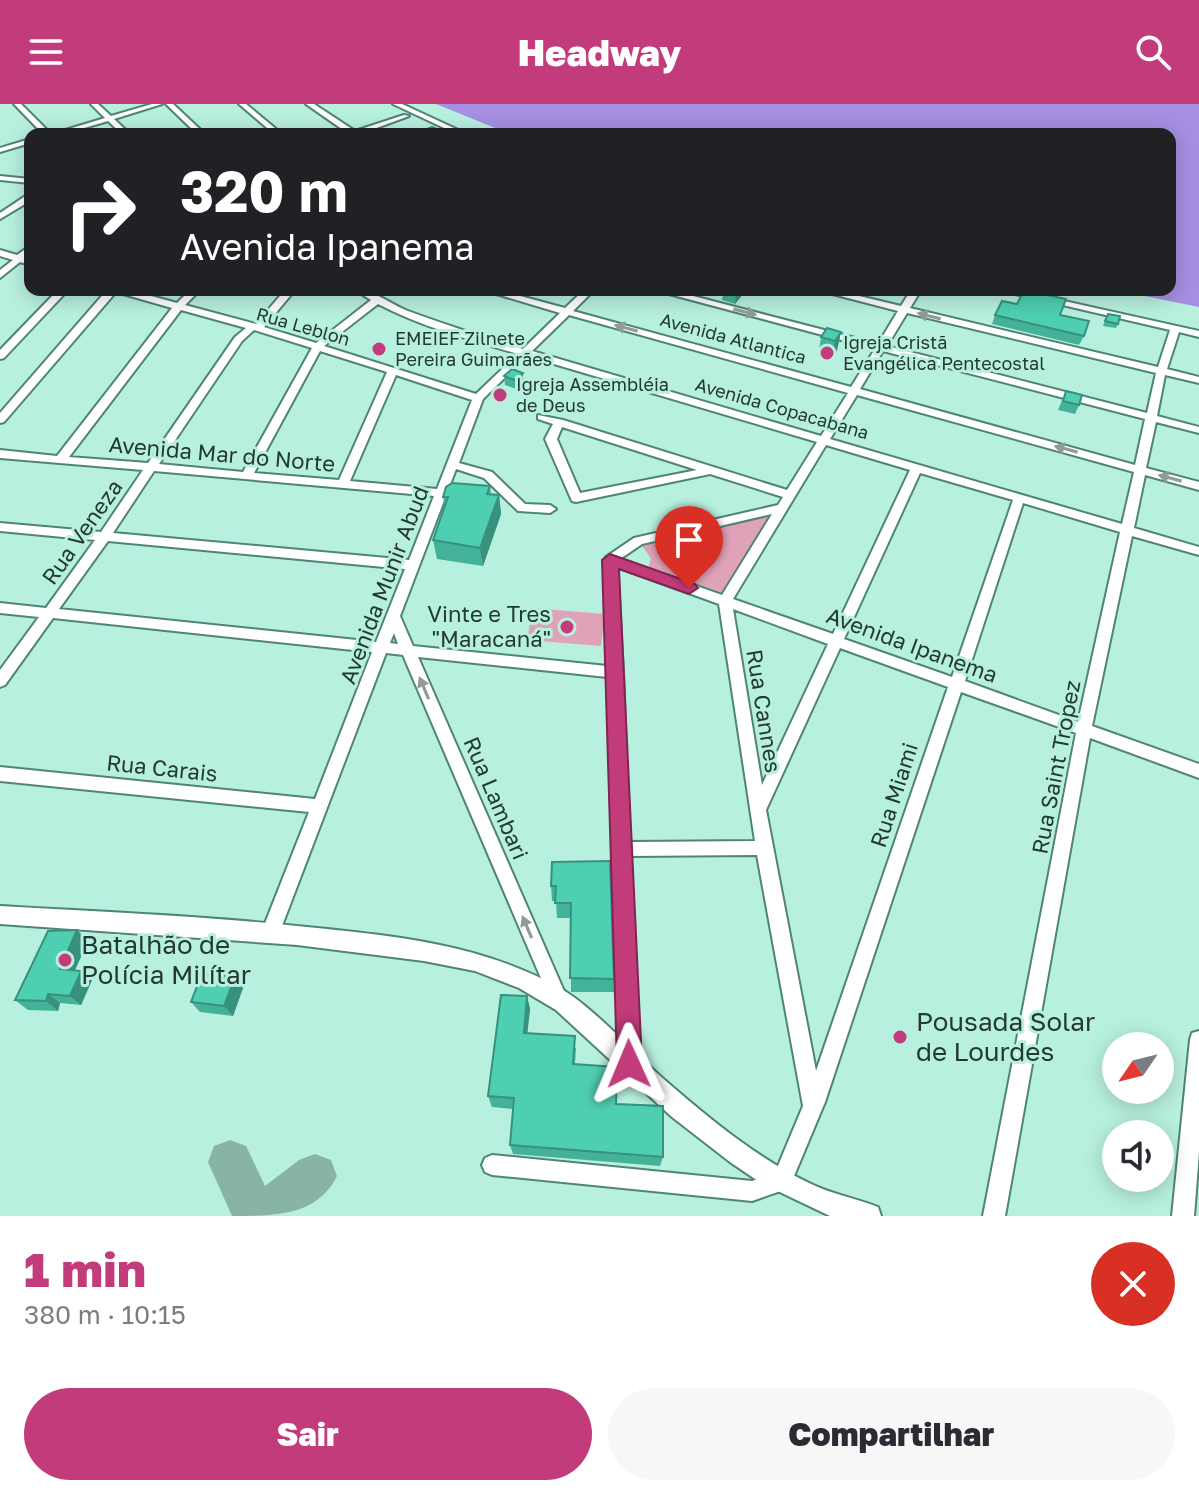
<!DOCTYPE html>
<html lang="pt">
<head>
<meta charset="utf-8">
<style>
	body { margin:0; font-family:"Golos Text",sans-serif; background:#f7f7f7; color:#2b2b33; height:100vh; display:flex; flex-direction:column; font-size:30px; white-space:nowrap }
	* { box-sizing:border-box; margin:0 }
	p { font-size:26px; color:#7c7c81 }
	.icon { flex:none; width:44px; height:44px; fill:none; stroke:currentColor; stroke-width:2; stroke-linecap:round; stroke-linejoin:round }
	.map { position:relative; height:1112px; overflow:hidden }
	.drawer { display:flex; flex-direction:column; background:#fff; flex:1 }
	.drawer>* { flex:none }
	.banner { position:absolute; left:24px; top:24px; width:1152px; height:168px; border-radius:16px; box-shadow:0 4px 20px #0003; background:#202124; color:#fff; overflow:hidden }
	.needle { width:52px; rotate:235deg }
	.controls { position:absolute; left:1102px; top:928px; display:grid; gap:16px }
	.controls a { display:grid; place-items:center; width:72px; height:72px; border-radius:50%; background:#fff; box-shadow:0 4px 20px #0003; font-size:40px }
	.pin { position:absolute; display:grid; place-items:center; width:68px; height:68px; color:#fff; margin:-82px -34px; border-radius:50% 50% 50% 0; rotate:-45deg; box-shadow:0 0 8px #0007 }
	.pin .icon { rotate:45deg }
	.me { position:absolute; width:88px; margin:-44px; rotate:359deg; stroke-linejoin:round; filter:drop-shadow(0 0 6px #0008) }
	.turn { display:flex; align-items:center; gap:28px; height:168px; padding:0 24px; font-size:36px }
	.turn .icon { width:104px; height:104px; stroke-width:2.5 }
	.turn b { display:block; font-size:56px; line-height:68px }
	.round { display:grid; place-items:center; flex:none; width:84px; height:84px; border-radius:42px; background:#f7f7f7 }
	.overview { display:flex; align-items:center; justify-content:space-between; height:136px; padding:0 24px }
	h1 { font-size:48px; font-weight:800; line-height:60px; color:#c23b7b }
	.cta { display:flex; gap:16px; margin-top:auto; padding:16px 24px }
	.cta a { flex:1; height:92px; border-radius:48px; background:#c23b7b; color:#fff; font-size:32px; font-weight:800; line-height:92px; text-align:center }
	.cta a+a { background:#f7f7f7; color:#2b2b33 }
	header { display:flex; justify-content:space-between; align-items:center; height:104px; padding:0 24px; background:#c23b7b; color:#fff; font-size:36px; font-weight:800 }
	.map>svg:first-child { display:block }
	.green { fill:#e0a2b9 }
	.water { fill:#a58fe2 }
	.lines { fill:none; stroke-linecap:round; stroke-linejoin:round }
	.taxiway { fill:#88b4a7; fill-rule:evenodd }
	.minor-casing { stroke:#4f8476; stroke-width:4 }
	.major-casing { stroke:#4f8476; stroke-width:4 }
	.minor { fill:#fff; fill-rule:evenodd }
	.major { fill:#fff; fill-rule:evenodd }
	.wall { fill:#44b299 }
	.shaded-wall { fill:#37917d }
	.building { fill:#4fcfb2; stroke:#37917d; stroke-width:2 }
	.oneway { fill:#919c99 }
	.route { fill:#c23b7b; stroke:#7e2650; stroke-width:2 }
	.poi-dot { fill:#c23b7b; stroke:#b8f0df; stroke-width:3 }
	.labels { text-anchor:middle; stroke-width:6; stroke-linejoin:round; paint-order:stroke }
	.far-street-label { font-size:18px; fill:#233933; stroke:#b8f0df }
	.far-poi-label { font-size:18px; fill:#233933; stroke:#b8f0df; text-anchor:start }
	.street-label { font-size:22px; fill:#233933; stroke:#b8f0df }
	.poi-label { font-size:22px; fill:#233933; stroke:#b8f0df; text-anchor:end }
	.near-poi-label { font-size:26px; fill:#233933; stroke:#b8f0df; text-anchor:start }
</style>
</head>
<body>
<header><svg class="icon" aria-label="menu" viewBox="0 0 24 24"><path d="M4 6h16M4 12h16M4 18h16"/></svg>Headway<svg class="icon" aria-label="search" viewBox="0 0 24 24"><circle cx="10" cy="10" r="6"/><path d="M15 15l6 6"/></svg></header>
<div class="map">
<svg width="1199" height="1112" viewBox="0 0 1199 1112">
	<rect width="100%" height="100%" fill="#b8f0df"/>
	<g class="green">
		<path d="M771,410L724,489L648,464L651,455L641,440Z"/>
		<path d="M533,504L605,510L601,542L527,536Z"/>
	</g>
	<path class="water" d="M436,0H1199V203L1115,186H1170V30H510Z"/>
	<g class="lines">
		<path class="taxiway" d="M230,1036L246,1042L265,1082L299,1056L315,1050L331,1056L337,1072C317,1112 276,1112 232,1112L208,1058L214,1042Z"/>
		<g class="minor-casing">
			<g id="minor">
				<path d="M14,0H21L51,30H43Z"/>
				<path d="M91,0H98L111,12L152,0H162L114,15L130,30H122L108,17L64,30H52L105,14Z"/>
				<path d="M166,0H173L205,30H197Z"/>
				<path d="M239,0H246L282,30H274Z"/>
				<path d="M306,0H314L355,27L404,11L409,12L360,30H349Z"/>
				<path d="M393,0H402L467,30H457Z"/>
				<path d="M30,35V39L0,48V44Z"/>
				<path d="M0,72L30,75V79L0,76Z"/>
				<path d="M27,91H30V97L0,115V109Z"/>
				<path d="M30,142V150L25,154L30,155V161L20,158L0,174V166L13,156L0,152V146L17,151Z"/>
				<path d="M58,186H68L4,254L0,255V246Z"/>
				<path d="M107,186H129L177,199L190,186H200L185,201L256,220L285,186H295L264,223L316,239L371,196L355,186C375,186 390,200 408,207C446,221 484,233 523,245L560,209L483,186H498L565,204L584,186H594L573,207L851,283L875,245L654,186H670L878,240L898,207L817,186H834L901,202L911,186H921L910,204L1158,263L1170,226L998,186H1015L1199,227V233L1179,228L1167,265L1199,273V279L1165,271L1157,312L1199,323V329L1156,318L1146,364L1199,378V386L1145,371L1134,424L1199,443V451L1132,432L1092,622L1199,660V674L1090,634L1005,1112H983L1076,629L961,588L825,998L789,1084L752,1097L492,1071L485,1068L482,1061L485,1054L492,1051L752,1077L775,1069L803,1002L757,751L629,752L639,960L636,967L629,970L622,967L619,960L607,573L418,553L567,894L564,900L558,903L552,900L403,551L386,549L280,827L277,833L271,835L265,833L262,827L309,708L0,677V663L315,695L372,548L53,514L5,581L0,583V566L39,513L0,509V499L46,504L95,436L0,427V419L101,428L143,366L0,354V346L57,352L172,204L116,188L4,318L0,319V309ZM378,200C422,223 471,236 518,250L476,290L324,242ZM181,206L246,224L235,233L148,359L69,353ZM907,209L1156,269L1147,309L887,242ZM569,211L848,289L821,332L532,247ZM254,226L312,244L243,368L159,360L242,237ZM320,247L387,268L339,376L254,369ZM883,247L1145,315L1135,361L860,285ZM527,252L817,338L787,386L563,316L538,311V315L553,320L545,335L572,397L576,398L710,370L783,393L778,401L634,434L606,453L604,456L607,562L413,542L400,512L456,365L484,374L518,407L550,409L556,405L550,401L525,400L492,368L459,359L483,295ZM396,271L472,296L437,385L350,377ZM857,291L1134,368L1122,420L830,335ZM562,323L697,366L580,389L557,335ZM826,341L910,366L833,530L733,495ZM154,367L434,392L409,456L113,429ZM920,369L1013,396L952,573L844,535ZM1023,399L1120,428L1078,618L965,577ZM772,410L722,491L620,455L642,440ZM108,437L405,465L376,538L59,505ZM617,463L719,500L755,737L629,738L623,568ZM733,505L828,540L762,681ZM394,529L398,540L390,539ZM840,544L948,583L816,967L766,706Z"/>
				<path d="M1199,927V1048L1194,1112H1172L1190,936L1192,929Z"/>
			</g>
		</g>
		<g class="major-casing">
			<path id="major" d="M0,802C102,808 205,812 307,823C395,832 480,840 558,883C594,903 634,950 667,978C711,1016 757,1054 809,1079C831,1090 855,1094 878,1103L881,1112H830L761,1079L730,1058L672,1013L556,906L519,884L475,867L424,857L297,841L0,820Z"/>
		</g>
		<use href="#minor" class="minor"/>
		<use href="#major" class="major"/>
	</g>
	<g class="wall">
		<path d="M605,186H627L622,190Z"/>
		<path d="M724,186H745L735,200L722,196Z"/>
		<path d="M1017,200L1060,211L1084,232L1079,241L992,220L995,211Z"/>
		<path d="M1108,210L1118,220L1116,224L1103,222Z"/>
		<path d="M841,228L837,246L831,255L818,252L821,233Z"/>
		<path d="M504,272L523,278L516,285L505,281Z"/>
		<path d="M1066,287L1079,301L1075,310L1058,306Z"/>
		<path d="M490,382L491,390L499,391L501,410L483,462L437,455L433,436L445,404L443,393Z"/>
		<path d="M552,758L614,875V888H571V814H557L556,797H552L551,782Z"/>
		<path d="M88,837L75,866L92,876L81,901L60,899L58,907L28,906L15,896Z"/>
		<path d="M235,873L243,884L233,912L200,908L191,898Z"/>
		<path d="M527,892L530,905L527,929L576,944L575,960L616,1000L663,1053L660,1062L513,1050L510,1041L513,1005L492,1003L488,992Z"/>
	</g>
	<g class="shaded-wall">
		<path d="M740,186H745V188L735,200L736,191Z"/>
		<path d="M841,228L837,246L831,255L835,237Z"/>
		<path d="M523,269V278L516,285L515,276Z"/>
		<path d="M499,391L501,410L483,462L480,444Z"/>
		<path d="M77,826L88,837L71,875L60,865Z"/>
		<path d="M81,867L92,876L81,901L70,892Z"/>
		<path d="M235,873L243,884L233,912L224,902Z"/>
		<path d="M48,890L60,899L58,907L46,897Z"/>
		<path d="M527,892L530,905L526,941L524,929Z"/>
	</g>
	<g class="building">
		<path d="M432,23L444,28L438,30H413Z"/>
		<path d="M724,186H740L736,191L723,188Z"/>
		<path d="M1024,186L1066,195L1060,211L1089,217L1084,232L995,211L1002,197L1017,200Z"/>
		<path d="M1108,210L1120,212L1118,220L1105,217Z"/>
		<path d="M827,224L841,228L835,237L821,233Z"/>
		<path d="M512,265L523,269L515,276L504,272Z"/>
		<path d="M1066,287L1082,291L1079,301L1063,297Z"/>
		<path d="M452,379L490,382L487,390L499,391L480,444L433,436L448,393H443L446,383Z"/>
		<path d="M610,757L614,875L570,874L571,799H555L556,782H551L552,758Z"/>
		<path d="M77,826L60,865L81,867L70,892L48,890L46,897L15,896L48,827Z"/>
		<path d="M202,869L235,873L224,902L191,898Z"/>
		<path d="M501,891L527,892L524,929L575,932L573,960L617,963L616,1000L663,1002V1053L510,1041L514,994L488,992Z"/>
	</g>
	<defs><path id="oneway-solid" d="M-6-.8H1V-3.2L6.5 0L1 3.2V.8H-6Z" transform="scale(2)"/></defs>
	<g class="oneway">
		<use href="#oneway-solid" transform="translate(745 208) rotate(15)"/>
		<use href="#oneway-solid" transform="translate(929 212) rotate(-166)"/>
		<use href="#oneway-solid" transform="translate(626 224) rotate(-165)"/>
		<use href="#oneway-solid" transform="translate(1066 345) rotate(-165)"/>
		<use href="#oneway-solid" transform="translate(1170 374) rotate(-165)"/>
		<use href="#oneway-solid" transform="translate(424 584) rotate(-113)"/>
		<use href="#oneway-solid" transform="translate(527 823) rotate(-113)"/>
	</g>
	<path class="route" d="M610,450L695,480L698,484L689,490L619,465L642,960L638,969L629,973L620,969L617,960L602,456Z"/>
	<g class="poi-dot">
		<circle cx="379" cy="245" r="8"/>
		<circle cx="827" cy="249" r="8"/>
		<circle cx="500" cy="291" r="8"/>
		<circle cx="567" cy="523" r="8"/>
		<circle cx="65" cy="856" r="8"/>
		<circle cx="900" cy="933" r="8"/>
	</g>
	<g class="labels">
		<g class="far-street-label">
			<text transform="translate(303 223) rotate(16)" y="6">Rua Leblon</text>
			<text transform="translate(733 235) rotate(15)" y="6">Avenida Atlantica</text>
			<text transform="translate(782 305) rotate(16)" y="6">Avenida Copacabana</text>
		</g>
		<g class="far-poi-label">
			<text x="395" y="241">EMEIEF Zilnete<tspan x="395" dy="21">Pereira Guimarães</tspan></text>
			<text x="843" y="245">Igreja Cristã<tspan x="843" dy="21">Evangélica Pentecostal</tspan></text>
			<text x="516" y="287">Igreja Assembléia<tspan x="516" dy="21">de Deus</tspan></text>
		</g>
		<g class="street-label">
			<text transform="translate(222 350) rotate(5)" y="8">Avenida Mar do Norte</text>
			<text transform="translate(82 428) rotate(-55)" y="8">Rua Veneza</text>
			<text transform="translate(384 481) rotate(-69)" y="8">Avenida Munir Abud</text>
			<text transform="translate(912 541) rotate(20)" y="8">Avenida Ipanema</text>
			<text transform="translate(764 607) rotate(81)" y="8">Rua Cannes</text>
			<text transform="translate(1056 663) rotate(-79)" y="8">Rua Saint Tropez</text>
			<text transform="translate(162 664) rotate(6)" y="8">Rua Carais</text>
			<text transform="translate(894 691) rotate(-72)" y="8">Rua Miami</text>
			<text transform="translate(496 694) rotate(67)" y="8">Rua Lambari</text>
		</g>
		<g class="poi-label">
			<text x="551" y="518">Vinte e Tres<tspan x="551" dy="25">"Maracaná"</tspan></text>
		</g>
		<g class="near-poi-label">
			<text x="81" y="850">Batalhão de<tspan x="81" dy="30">Polícia Milítar</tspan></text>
			<text x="916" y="927">Pousada Solar<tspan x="916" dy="30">de Lourdes</tspan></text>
		</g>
	</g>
</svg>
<div class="controls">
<a><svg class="needle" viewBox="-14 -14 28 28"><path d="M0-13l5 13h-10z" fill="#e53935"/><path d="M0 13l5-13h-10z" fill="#7c7c81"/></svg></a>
<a><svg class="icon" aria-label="sound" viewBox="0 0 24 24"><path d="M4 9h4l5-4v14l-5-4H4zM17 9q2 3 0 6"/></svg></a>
</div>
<div class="pin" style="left:689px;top:484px;background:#d93025"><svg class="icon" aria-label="arrive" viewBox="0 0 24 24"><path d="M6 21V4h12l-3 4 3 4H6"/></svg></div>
<svg class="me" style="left:629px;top:960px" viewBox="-20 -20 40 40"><path d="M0-17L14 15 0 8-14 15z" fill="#c23b7b" stroke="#fff" stroke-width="4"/></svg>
<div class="banner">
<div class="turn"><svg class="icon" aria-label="right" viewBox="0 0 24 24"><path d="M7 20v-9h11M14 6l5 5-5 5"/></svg><div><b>320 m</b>Avenida Ipanema</div></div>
</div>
</div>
<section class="drawer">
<div class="overview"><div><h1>1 min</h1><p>380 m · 10:15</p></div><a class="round" style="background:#d93025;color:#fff"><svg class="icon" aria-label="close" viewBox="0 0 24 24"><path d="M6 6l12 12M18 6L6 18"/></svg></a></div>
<div class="cta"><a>Sair</a><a>Compartilhar</a></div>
</section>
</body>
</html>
